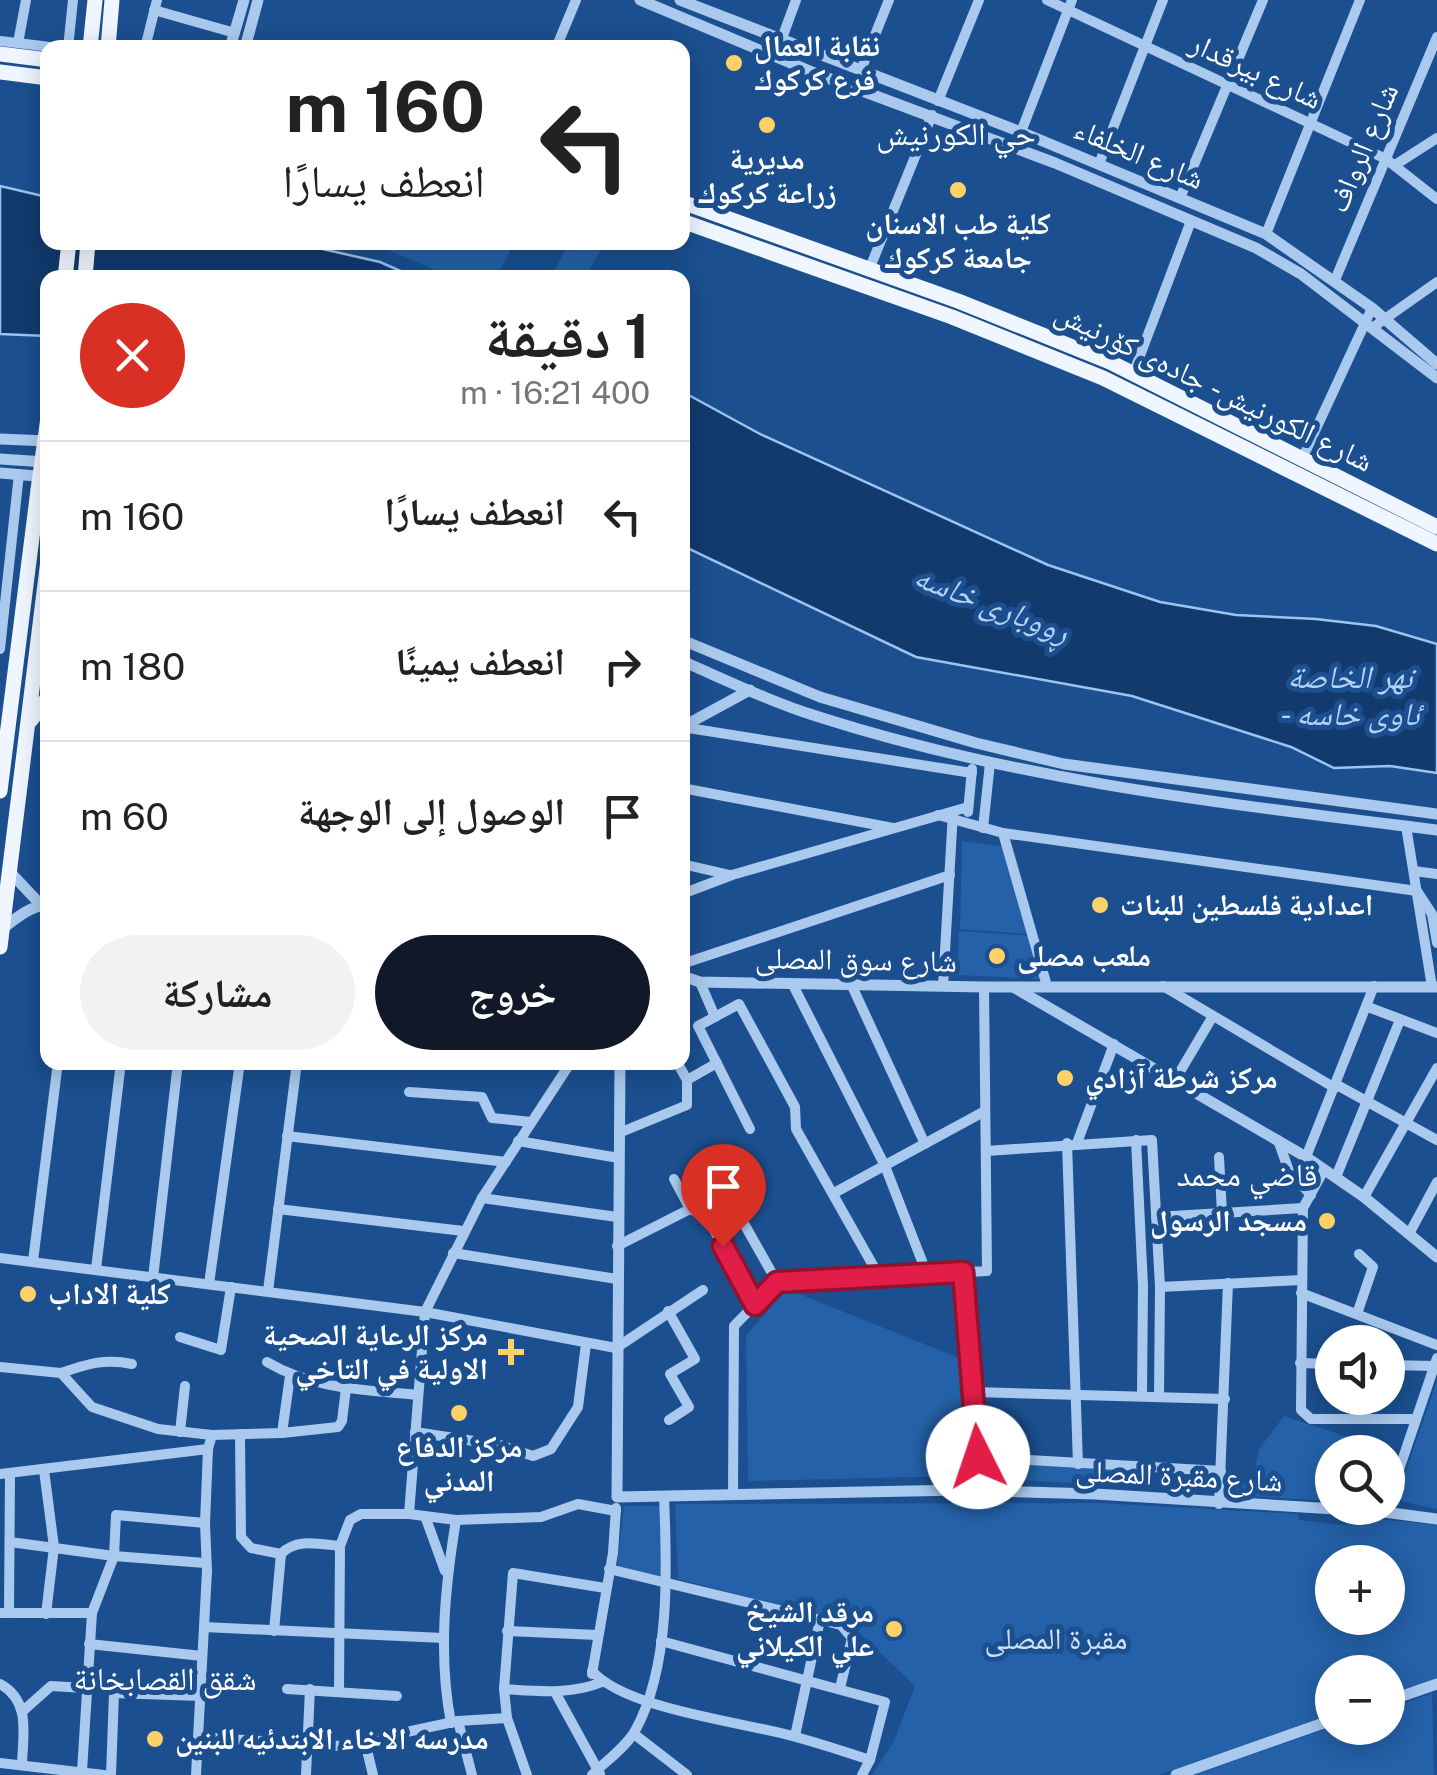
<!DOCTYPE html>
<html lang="ar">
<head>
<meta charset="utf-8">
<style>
	body { margin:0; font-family:"Public Sans","Noto Naskh Arabic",sans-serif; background:#f2f2f2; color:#222; direction:rtl; height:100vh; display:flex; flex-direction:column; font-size:38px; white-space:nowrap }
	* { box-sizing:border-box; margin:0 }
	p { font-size:32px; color:#767676 }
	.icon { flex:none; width:55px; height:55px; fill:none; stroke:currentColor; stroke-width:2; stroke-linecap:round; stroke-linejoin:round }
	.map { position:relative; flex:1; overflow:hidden; direction:ltr }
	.panel { position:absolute; left:40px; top:270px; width:650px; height:800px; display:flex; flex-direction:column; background:#fff; border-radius:20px; box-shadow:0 5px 25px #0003; direction:rtl }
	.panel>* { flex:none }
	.hud { position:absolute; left:40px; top:40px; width:650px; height:210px; border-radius:20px; box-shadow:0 5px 25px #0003; direction:rtl; background:#fff; color:#222; overflow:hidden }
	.buttons { position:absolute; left:1315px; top:1325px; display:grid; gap:20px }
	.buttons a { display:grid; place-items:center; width:90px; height:90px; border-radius:50%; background:#fff; box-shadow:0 5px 25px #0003; font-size:50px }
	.pin { position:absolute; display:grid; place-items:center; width:85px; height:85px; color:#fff; margin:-102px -42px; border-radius:50% 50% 50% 0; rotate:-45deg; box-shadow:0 0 10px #0007 }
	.pin .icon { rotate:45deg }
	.me { position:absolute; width:110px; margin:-55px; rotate:356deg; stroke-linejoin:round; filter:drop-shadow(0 0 8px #0008) }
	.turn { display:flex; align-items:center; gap:35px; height:210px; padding:0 40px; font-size:45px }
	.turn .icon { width:130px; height:130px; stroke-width:2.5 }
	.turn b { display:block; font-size:70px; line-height:85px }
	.round { display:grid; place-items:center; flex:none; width:105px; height:105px; border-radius:52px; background:#f2f2f2 }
	.overview { display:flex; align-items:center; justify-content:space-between; height:170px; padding:0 40px }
	h1 { font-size:60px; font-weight:700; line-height:75px }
	.button { display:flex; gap:20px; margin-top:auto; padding:20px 40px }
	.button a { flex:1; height:115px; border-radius:60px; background:#111827; color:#fff; font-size:40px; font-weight:700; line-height:115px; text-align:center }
	.button a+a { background:#f2f2f2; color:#222 }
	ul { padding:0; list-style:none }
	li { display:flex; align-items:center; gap:30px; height:150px; padding:0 40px; border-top:2px solid #e0e0e0 }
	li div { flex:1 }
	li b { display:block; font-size:38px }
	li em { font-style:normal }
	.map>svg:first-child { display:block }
	.green { fill:#2461a8; fill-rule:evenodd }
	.water { fill:#123a6d; stroke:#9cc4f0; stroke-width:2.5 }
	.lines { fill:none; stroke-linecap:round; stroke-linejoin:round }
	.minor { stroke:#a9c9ee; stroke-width:10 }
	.tertiary { stroke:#a9c9ee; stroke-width:11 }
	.primary { stroke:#f0f6ff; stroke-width:15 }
	.primary-bridge { stroke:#f0f6ff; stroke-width:15 }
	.route-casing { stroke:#92132f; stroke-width:25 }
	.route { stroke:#e11d48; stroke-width:18 }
	.poi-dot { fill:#ffd166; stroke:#1b4f8f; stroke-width:4 }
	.labels { text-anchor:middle; stroke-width:10; stroke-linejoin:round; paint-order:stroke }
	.poi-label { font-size:30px; font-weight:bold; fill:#fff; stroke:#1b4f8f; text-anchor:start }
	.street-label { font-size:30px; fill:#fff; stroke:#1b4f8f }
	.park-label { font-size:30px; fill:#cfe3fa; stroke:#1b4f8f }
	.neighbourhood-label { font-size:32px; fill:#fff; stroke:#1b4f8f }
	.water-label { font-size:32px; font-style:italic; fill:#b5d3f5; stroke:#1b4f8f }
</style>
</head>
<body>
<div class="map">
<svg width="1437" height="1775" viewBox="0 0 1437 1775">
	<rect width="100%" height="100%" fill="#1b4f8f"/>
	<g class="green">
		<path d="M371,243H514L496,278L452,277Z"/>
		<path d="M569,243H604L586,277H551Z"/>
		<path d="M962,841L1007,847L1029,934L960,929Z"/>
		<path d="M959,931L1031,936L1044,979L957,975Z"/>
		<path d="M787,1289L964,1360L974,1459L1149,1473V1488L957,1476L748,1481L746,1335Z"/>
		<path d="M1437,1381V1509L1396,1500Z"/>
		<path d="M1284,1416L1360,1441L1376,1450L1375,1452H1332V1501L1229,1495L1230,1482L1252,1483L1259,1449Z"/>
		<path d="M1098,1503L1298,1514L1299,1520L1346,1525L1348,1516L1437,1525V1678L1388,1695V1672H1332V1714L1158,1775H872L894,1741L915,1686L849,1623L678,1579L675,1504ZM1332,1562H1388V1618H1332Z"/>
		<path d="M624,1506H660L664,1577L617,1567Z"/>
		<path d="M1432,1693L1434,1775H1193L1332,1727L1388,1728V1709Z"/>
	</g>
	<g class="water">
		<path d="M0,186L47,197L48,242L296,243L380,262L414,277L48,278L47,336L0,334Z"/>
		<path d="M683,392L760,434L1048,565L1160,602L1236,615L1316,619L1376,626L1437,644V773L1390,766L1334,768L1291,747L1132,696L916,657L683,546Z"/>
	</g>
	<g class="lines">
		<g class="minor">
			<path d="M1047,0L1386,159L1437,199"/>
			<path d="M154,10L235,33"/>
			<path d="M0,41L59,48"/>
			<path d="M781,41L796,0"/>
			<path d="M18,43L26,0"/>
			<path d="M68,48L73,0"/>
			<path d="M145,48L157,0"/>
			<path d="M556,48L576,0"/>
			<path d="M861,70L889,0"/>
			<path d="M938,101L979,0"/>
			<path d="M1021,132L1072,0"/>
			<path d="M1099,164L1163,0"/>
			<path d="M1395,165L1437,138"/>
			<path d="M1180,198L1263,0"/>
			<path d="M1266,234L1360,0"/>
			<path d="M869,270L932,115"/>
			<path d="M1335,280L1437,37"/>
			<path d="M1372,328L1437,282"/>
			<path d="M1133,374L1191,221"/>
			<path d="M1303,457L1372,308"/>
			<path d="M0,649L19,474"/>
			<path d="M682,727L972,773"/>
			<path d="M682,788L893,828"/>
			<path d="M968,812L972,769"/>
			<path d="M938,815L1003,833L1417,891L1432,914L1437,943"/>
			<path d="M1406,826L1432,987"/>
			<path d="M983,828L990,763"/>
			<path d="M1003,833L1047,986"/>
			<path d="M682,864L730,875"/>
			<path d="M1414,871L1437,874"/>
			<path d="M682,894L732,875L968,807"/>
			<path d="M682,964L950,875"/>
			<path d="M700,982L715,1017"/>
			<path d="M793,985L885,1166L927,1274"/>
			<path d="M852,986L925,1144"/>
			<path d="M943,986L953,812"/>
			<path d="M1163,986L1335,1088"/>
			<path d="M1368,1007L1437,1033"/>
			<path d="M687,1080L717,1063"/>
			<path d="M1175,1080L1213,1016"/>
			<path d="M1337,1085L1437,1140"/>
			<path d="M409,1092L482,1097L492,1118L531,1122"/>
			<path d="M750,1129L698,1026L739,1004L795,1107L796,1129L879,1276"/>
			<path d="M619,1133L687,1105V1080L677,1062"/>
			<path d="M287,1136L506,1162"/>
			<path d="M1136,1140L1143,1286L1142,1395"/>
			<path d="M1278,1140L1289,1171L1311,1195"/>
			<path d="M518,1141L619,1158"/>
			<path d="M1067,1143L1078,1464"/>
			<path d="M1077,1143L1114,1044"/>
			<path d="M986,1151L1152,1140L1160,1287L1159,1395"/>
			<path d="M1219,1157L1222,1213"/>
			<path d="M1306,1157L1374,986"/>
			<path d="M708,1160L777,1282"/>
			<path d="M1324,1170L1303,1208L1301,1410L1311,1419H1416"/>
			<path d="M1336,1177L1400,1020"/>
			<path d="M674,1179L690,1209L707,1217L755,1305"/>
			<path d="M834,1193L985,1111"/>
			<path d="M1364,1197L1437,1068"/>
			<path d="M482,1198L617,1217"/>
			<path d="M278,1209L463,1231"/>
			<path d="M707,1217L732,1203"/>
			<path d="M1156,1217L1303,1208"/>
			<path d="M1409,1234L1437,1182"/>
			<path d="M617,1246L690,1209"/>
			<path d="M453,1253L617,1279"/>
			<path d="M0,1258L425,1312L616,1348L703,1290"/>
			<path d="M33,1261L58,1062"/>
			<path d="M96,1269L121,1062"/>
			<path d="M963,1272L978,1457L1221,1471"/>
			<path d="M153,1278L178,1062"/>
			<path d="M209,1284L240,1062"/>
			<path d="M1160,1287L1302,1280"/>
			<path d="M268,1291L297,1062"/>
			<path d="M1301,1293L1437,1345"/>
			<path d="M668,1311L695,1359L670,1374L689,1407L669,1420"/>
			<path d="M1357,1314L1373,1267L1359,1254"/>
			<path d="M180,1337L221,1350L231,1287"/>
			<path d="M267,1362C312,1389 366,1390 417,1395"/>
			<path d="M1300,1363L1332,1364"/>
			<path d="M1388,1365L1434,1366"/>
			<path d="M0,1367L61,1373L92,1407L158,1429L212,1435L282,1433L338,1427L342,1421L346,1388"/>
			<path d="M61,1373C87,1364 105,1358 132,1364"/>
			<path d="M973,1392L1225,1399"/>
			<path d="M180,1432L185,1386"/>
			<path d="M415,1432L500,1445L533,1456L551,1449L578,1407L586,1344"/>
			<path d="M282,1433L290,1376"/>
			<path d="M240,1434L241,1537L251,1548L281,1554"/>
			<path d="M44,1470L54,1547L46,1614"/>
			<path d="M0,1474L208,1449"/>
			<path d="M733,1493L734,1326L777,1282L987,1271L984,987"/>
			<path d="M1388,1502L1437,1358"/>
			<path d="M1219,1504L1228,1283"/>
			<path d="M409,1514L425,1312L482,1198L571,1062"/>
			<path d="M425,1516L445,1571"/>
			<path d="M10,1542L114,1556L205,1563"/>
			<path d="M609,1569L841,1625L852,1638L840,1688"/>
			<path d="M0,1613H92"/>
			<path d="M9,1613L10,1473"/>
			<path d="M204,1627L443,1638"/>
			<path d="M274,1631L281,1554C296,1538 319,1544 340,1546"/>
			<path d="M507,1631L597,1635"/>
			<path d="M661,1641L885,1702L870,1760"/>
			<path d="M89,1644L202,1656"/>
			<path d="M592,1671C627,1710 744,1722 796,1737C821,1744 846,1752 870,1760L862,1775"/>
			<path d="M592,1674L613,1553L616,1508"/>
			<path d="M602,1682C571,1695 537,1691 504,1689L513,1573L605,1588"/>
			<path d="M0,1684C31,1701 23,1734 22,1764"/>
			<path d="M287,1689L397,1696"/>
			<path d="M339,1690L340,1546L350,1520L361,1514H409L456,1520L541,1517L578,1504L616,1511"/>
			<path d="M555,1692L600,1774"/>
			<path d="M24,1710L51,1686L85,1688"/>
			<path d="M507,1718L527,1775"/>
			<path d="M458,1721L472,1775"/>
			<path d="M451,1723C438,1655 445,1587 456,1520"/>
			<path d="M634,1734L687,1775"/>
			<path d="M795,1736L820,1620"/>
			<path d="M198,1737L341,1746L458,1721L507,1718L504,1689"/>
			<path d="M365,1742L373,1775"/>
			<path d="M0,1763L104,1775"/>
			<path d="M82,1771L92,1613L114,1556L116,1515L205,1523"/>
			<path d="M111,1775L114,1693L200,1696"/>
			<path d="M196,1775L207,1571L205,1523L208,1449L212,1435"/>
			<path d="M306,1775L310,1689"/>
			<path d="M592,1775C606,1761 626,1747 635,1731C671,1666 667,1568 664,1496"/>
		</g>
		<g class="tertiary">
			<path d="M640,0L817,74L1055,163L1256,248L1301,274L1437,378"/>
			<path d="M680,0L1021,132L1266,234L1372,308L1437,364"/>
			<path d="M230,48L244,0"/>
			<path d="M245,48L258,0"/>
			<path d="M0,439L48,441"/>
			<path d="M0,459L46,462"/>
			<path d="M0,473L48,477"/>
			<path d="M682,640L820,697L976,743L1064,764L1437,814"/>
			<path d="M682,661C726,680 771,702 816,716C1018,781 1228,804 1437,830"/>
			<path d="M682,727L750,690"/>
			<path d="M9,871L41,905"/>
			<path d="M2,929C15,919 31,905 48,905"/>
			<path d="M682,976L700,982L984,987H1437"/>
			<path d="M1015,988L1306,1157L1364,1197L1437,1257"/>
			<path d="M620,1062L617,1497L961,1490L1095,1494L1384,1512L1437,1519"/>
			<path d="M1388,1701L1437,1684"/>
			<path d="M1176,1775L1332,1720"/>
		</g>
		<g class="primary">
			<path d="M90,48L95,0"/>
			<path d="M108,48L112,0"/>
			<path d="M0,54L48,60"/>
			<path d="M0,72L48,78"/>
			<path d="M682,202L958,301L1110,362L1437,527"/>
			<path d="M682,221L952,317L1103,378L1437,544"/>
			<path d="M65,278L69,242"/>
			<path d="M85,278L88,242"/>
			<path d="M31,720L48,697"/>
			<path d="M0,791L38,490"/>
			<path d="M0,947L48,560"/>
		</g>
		<path class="primary-bridge" d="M38,490L48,417"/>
	</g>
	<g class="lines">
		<g class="route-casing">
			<path id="route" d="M723,1246L755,1305L777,1282L963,1272L978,1457"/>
		</g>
		<use href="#route" class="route"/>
	</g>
	<g class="poi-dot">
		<circle cx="734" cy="63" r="10"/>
		<circle cx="767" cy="125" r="10"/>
		<circle cx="958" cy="190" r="10"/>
		<circle cx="1100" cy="905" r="10"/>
		<circle cx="997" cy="956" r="10"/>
		<circle cx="1065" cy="1078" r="10"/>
		<circle cx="1327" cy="1221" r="10"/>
		<circle cx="28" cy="1294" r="10"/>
		<path d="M506 1337h10v10h10v10h-10v10h-10v-10h-10v-10h10z"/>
		<circle cx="459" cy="1413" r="10"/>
		<circle cx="894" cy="1629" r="10"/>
		<circle cx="155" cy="1739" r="10"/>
	</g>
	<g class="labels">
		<g class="poi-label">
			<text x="754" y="56">نقابة العمال<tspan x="754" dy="34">فرع كركوك</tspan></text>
			<text x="767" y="169" text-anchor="middle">مديرية<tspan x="767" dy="34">زراعة كركوك</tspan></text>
			<text x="958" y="234" text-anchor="middle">كلية طب الاسنان<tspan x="958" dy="34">جامعة كركوك</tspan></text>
			<text x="1120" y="915">اعدادية فلسطين للبنات</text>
			<text x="1017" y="966">ملعب مصلى</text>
			<text x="1085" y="1088">مركز شرطة آزادي</text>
			<text x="1307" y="1231" text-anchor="end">مسجد الرسول</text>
			<text x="48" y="1304">كلية الاداب</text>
			<text x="488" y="1345" text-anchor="end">مركز الرعاية الصحية<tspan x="488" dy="34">الاولية في التاخي</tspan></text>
			<text x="459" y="1457" text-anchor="middle">مركز الدفاع<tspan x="459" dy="34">المدني</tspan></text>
			<text x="874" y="1622" text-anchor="end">مرقد الشيخ<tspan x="874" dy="34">علي الكيلاني</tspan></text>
			<text x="175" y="1749">مدرسه الاخاء الابتدئيه للبنين</text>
		</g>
		<g class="street-label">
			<text transform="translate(1256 71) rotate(25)" y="10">شارع بيرقدار</text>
			<text transform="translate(1363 148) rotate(-67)" y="10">شارع الرواف</text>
			<text transform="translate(1139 154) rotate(23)" y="10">شارع الخلفاء</text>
			<text transform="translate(1214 387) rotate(26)" y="10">شارع الكورنيش - جادەی کۆرنیش</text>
			<text transform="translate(856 960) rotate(1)" y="10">شارع سوق المصلى</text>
			<text transform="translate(1179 1476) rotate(3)" y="10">شارع مقبرة المصلى</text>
		</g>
		<g class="park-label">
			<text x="1056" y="1649">مقبرة المصلى</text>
		</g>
		<g class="neighbourhood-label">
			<text x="956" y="145">حي الكورنيش</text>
			<text x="1247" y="1186">قاضي محمد</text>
			<text x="165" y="1690">شقق القصابخانة</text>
		</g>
		<g class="water-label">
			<text transform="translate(992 604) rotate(21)" y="11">ڕووباری خاسە</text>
			<text x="1350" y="688">نهر الخاصة<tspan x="1350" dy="37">- ئاوی خاسە</tspan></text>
		</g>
	</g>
</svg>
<div class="buttons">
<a><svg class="icon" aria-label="sound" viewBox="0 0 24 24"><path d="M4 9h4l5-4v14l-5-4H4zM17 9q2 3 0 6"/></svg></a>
<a><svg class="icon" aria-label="search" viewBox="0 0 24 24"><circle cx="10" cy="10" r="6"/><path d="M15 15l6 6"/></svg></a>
<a>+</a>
<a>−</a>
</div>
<div class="pin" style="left:723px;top:1246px;background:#d93025"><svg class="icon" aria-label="arrive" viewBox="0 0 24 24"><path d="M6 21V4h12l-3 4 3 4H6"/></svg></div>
<svg class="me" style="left:978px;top:1457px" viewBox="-20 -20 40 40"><circle r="19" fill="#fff"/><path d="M0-13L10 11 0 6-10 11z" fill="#e11d48"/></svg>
<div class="hud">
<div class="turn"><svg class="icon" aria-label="left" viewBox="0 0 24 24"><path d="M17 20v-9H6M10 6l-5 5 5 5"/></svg><div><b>160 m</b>انعطف يسارًا</div></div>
</div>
<section class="panel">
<div class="overview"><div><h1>1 دقيقة</h1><p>400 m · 16:21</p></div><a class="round" style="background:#d93025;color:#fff"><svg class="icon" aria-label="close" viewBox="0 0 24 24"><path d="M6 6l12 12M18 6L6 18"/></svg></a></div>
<ul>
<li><svg class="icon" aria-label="left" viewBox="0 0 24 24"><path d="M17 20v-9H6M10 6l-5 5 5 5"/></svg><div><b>انعطف يسارًا</b></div><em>160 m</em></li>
<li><svg class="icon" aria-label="right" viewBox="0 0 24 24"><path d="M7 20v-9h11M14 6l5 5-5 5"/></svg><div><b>انعطف يمينًا</b></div><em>180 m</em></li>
<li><svg class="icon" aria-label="arrive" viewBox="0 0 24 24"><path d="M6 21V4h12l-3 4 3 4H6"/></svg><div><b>الوصول إلى الوجهة</b></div><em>60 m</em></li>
</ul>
<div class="button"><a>خروج</a><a>مشاركة</a></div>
</section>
</div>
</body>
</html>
